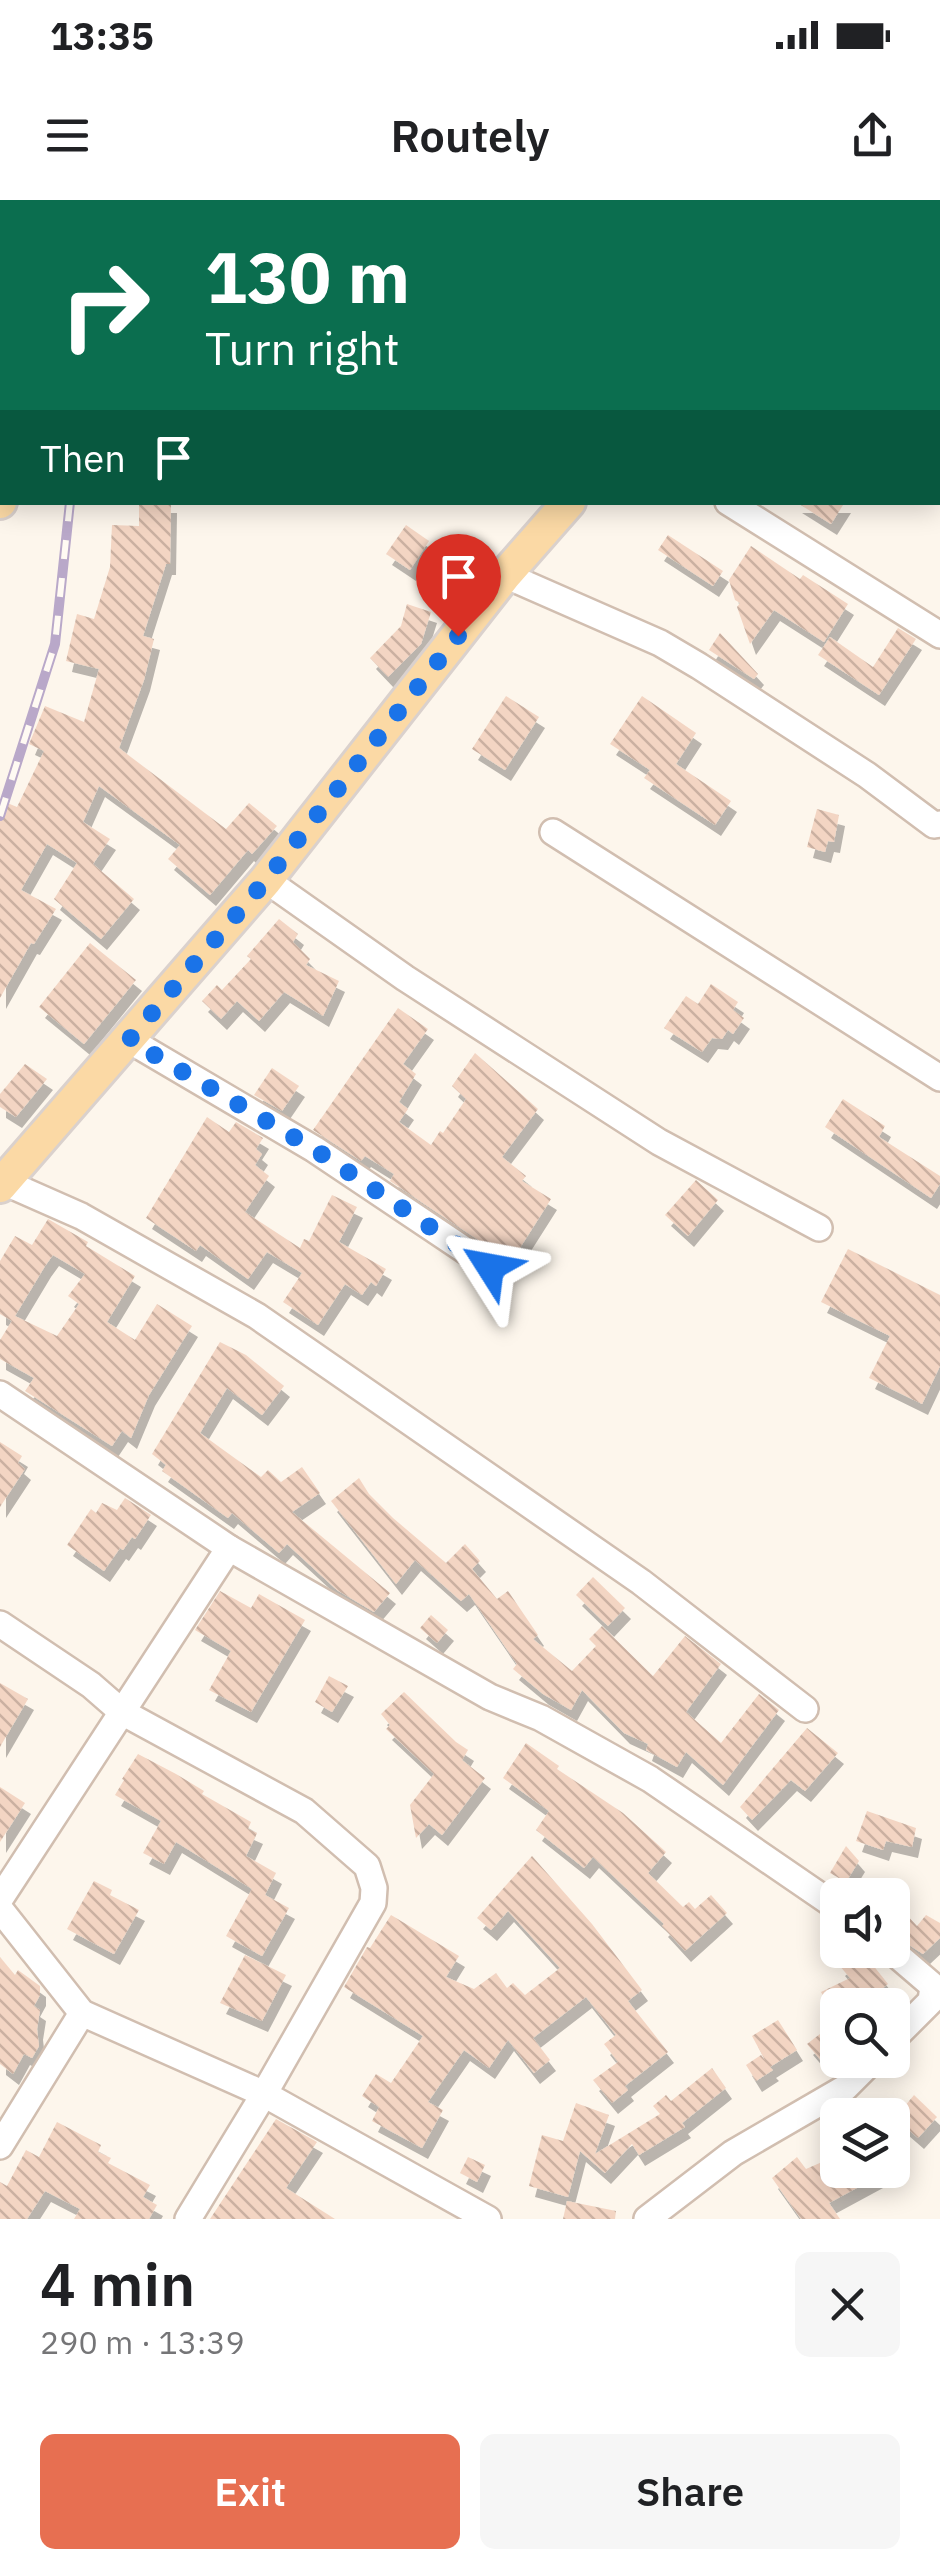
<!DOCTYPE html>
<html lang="en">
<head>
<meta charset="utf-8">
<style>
	body { margin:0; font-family:"IBM Plex Sans",sans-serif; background:#f6f6f6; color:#202124; height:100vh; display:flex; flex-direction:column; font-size:38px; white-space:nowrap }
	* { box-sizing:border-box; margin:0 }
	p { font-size:32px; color:#757577 }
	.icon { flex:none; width:55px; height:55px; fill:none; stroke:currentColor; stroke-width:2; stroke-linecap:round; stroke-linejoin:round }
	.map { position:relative; height:2019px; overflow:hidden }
	.side { display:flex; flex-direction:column; background:#fff; flex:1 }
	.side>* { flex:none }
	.top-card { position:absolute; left:0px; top:0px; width:940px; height:305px; box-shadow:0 5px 25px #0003; background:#0b6e4f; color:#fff; overflow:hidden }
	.controls { position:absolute; left:820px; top:1678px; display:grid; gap:20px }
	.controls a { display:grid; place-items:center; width:90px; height:90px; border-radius:15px; background:#fff; box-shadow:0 5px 25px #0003; font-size:50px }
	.pin { position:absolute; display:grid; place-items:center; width:85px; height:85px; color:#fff; margin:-102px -42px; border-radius:50% 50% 50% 0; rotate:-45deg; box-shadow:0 0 10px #0007 }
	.pin .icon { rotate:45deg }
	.me { position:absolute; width:110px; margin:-55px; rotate:304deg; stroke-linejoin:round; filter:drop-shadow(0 0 8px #0008) }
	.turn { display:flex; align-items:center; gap:35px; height:210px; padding:0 40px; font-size:45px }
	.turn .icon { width:130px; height:130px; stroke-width:2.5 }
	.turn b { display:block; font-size:70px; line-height:85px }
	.then { display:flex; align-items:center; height:95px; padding:0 40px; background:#0003; gap:20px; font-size:38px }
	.round { display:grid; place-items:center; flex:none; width:105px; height:105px; border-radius:15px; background:#f6f6f6 }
	.head { display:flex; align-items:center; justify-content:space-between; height:170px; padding:0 40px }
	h1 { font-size:60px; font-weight:600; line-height:75px }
	.cta { display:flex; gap:20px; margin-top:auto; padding:20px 40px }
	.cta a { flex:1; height:115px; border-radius:15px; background:#e76f51; color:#fff; font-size:40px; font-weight:600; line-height:115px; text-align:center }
	.cta a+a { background:#f6f6f6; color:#202124 }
	.status { display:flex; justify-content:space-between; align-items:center; height:70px; padding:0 50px; background:#fff; direction:ltr }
	.status svg { height:28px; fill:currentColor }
	header { display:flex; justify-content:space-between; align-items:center; height:130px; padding:0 40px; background:#fff; font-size:45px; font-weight:600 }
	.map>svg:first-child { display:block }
	.building { fill:url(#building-back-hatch); filter:url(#shadow) }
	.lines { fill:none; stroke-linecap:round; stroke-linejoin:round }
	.minor-casing { stroke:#d1beb0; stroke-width:30 }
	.major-casing { stroke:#dad1cd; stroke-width:38 }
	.minor { stroke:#fff; stroke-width:25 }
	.major { stroke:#fbd9a5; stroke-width:32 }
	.rail-casing { stroke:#b9a8c9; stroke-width:10 }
	.rail { stroke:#fffaf3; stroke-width:6; stroke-dasharray:19; stroke-linecap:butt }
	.route { stroke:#1a73e8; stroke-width:18; stroke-dasharray:0 32.4 }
</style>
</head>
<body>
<div class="status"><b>13:35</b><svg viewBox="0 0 49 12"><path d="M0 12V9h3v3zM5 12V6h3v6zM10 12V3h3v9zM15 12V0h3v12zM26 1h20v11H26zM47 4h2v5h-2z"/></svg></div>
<header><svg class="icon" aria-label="menu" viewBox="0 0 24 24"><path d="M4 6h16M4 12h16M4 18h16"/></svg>Routely<svg class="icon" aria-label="share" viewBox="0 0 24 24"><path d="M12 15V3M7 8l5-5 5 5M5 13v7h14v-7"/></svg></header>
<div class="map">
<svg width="940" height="2019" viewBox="0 0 940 2019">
	<defs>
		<pattern id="building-back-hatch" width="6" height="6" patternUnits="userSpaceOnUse" patternTransform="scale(2.5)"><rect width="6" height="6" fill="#f3d5c3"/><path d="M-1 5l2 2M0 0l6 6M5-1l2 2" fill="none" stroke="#cab0a1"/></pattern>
		<filter id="shadow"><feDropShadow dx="6" dy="11" stdDeviation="0" flood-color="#0004"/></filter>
	</defs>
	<rect width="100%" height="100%" fill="#fdf6ec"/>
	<g class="building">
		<path d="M139,302H171L170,364H166L143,436L154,439L144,480L119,548L226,629L249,603L277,626L252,654L248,650L210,695L168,659L180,645L99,586L83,622L110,639L93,664L134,699L101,739L54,699L77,663L47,644L21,690L56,709L34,744L31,743L0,798V600L17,607L44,551L29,544L45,506L84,522L99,469L66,461L77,414L94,419L110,367L112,325L139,326Z"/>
		<path d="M796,302H845L831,324Z"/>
		<path d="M406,325L429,341L410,370L386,354Z"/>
		<path d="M668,335L723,371L713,386L658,350Z"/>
		<path d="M751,346L800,379L803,375L848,404L824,442L774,410L750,444L737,407L740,403L735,400L729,380Z"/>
		<path d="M407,404L431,412L421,444L388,477L370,458L401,426Z"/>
		<path d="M898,428L916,439L879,495L818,455L830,437L873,467Z"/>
		<path d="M720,433L758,474L754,479L709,450Z"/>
		<path d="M506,496L539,517L505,570L472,549Z"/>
		<path d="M642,496L696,533L676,564L731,601L715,625L644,578L650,570L610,544Z"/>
		<path d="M817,609L839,615L834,642L828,641L825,652L807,647Z"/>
		<path d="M279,719L298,734L293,742L310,759L306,765L339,781L323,816L284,792L259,821L237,801L221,819L202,801L217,785L222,790L251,759L247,756Z"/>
		<path d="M90,743L136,780L84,844L39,807Z"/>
		<path d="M711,784L738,802L733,810L744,818L733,834L728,830L722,839L712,838L702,852L664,828L686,796L698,804Z"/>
		<path d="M398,808L428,829L403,864L416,874L399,902L408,909L399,922L431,945L440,931L443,933L466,899L452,886L475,853L538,909L502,957L526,976L522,981L551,999L511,1062L390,981L394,974L365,956L361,961L313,930Z"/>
		<path d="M25,864L47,879L16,917L0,907V894Z"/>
		<path d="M272,868L299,886L282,911L254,895Z"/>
		<path d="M843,899L885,926L879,937L940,976V984L931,998L825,927Z"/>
		<path d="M207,917L229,932L236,922L263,938L256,949L262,954L255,965L269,976L245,1012L300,1048L304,1039L309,1041L332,995L357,1007L339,1042L386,1069L376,1086L371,1082L362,1095L345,1084L318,1125L283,1102L302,1073L267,1052L248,1079L200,1045L196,1051L146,1018Z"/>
		<path d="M696,980L718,1000L688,1036L665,1015Z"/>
		<path d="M48,1019L88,1042L86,1046L135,1076L107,1122L135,1140L157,1104L192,1126L149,1195L131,1238L122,1231L112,1246L25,1191L34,1178L0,1159V1140L15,1116L57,1136L79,1104L68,1096L85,1074L53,1055L45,1066L12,1121L0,1114V1061L15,1036L32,1045Z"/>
		<path d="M848,1049L940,1095V1166L922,1204L869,1178L890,1136L821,1102Z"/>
		<path d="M220,1142L246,1155L284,1186L262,1215L227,1188L200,1233L261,1277L268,1270L281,1282L302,1267L320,1293L292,1312L390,1393L374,1412L337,1390L287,1344L279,1353L232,1313L228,1318L162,1271L166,1265L152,1254Z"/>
		<path d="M0,1242L22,1256L18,1263L25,1269L0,1307Z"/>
		<path d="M359,1278L369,1294L393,1318L446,1363L465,1344L480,1361L472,1369L497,1399L508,1391L538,1435L533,1439L572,1471L596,1446L589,1439L602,1426L653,1476L685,1436L721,1464L686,1512L721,1543L759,1494L779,1510L723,1585L686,1552L677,1567L646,1550L648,1544L624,1533L582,1490L571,1510L543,1494L513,1469L517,1464L469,1394L461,1401L415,1360L396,1384L331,1301Z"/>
		<path d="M125,1298L151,1315L135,1339L132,1337L123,1350L120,1348L104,1371L67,1345L91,1309L96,1313L102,1303L117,1310Z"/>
		<path d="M593,1377L625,1408L608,1426L576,1395Z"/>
		<path d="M220,1391L251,1408L259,1394L305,1420L251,1512L209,1490L231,1451L195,1430Z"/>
		<path d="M431,1415L448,1430L437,1443L420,1428Z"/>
		<path d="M329,1476L348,1486L332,1512L315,1502Z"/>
		<path d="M0,1483L28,1499L0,1547Z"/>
		<path d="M404,1492L456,1542L468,1550L462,1560L485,1578L442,1635L429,1624L416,1638L410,1605L434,1574L386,1529L390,1525L381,1514Z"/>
		<path d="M807,1528L838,1553L805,1591L791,1580L752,1620L740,1607Z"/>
		<path d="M526,1543L559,1566L557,1569L623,1613L666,1652L648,1673L683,1707L689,1702L695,1709L711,1695L727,1713L685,1751L662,1726L664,1724L593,1657L584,1668L536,1630L549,1611L503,1578Z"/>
		<path d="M138,1554L176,1574L204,1591L202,1594L251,1622L248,1629L257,1633L246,1656L276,1673L265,1695L289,1708L262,1756L226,1736L252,1689L176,1642L164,1664L143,1653L161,1621L115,1595L124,1580L122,1579Z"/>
		<path d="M0,1587L25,1603L0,1642Z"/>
		<path d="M867,1611L916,1628L912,1647L886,1641L883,1650L856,1641Z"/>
		<path d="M846,1646L859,1661L846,1682L830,1673Z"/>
		<path d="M532,1656L592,1724L642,1790L628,1801L668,1852L625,1886L628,1890L612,1903L593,1880L618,1862L604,1844L616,1835L586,1797L533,1838L550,1860L534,1873L508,1840L489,1868L464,1850L428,1902L443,1910L422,1948L372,1921L379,1907L362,1896L376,1874L391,1883L423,1836L344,1787L367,1747L370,1748L391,1715L459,1756L446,1777L474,1789L496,1773L507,1788L513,1783L525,1795L560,1768L508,1711L491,1730L477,1718Z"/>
		<path d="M94,1681L112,1690L110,1695L139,1710L114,1754L67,1729Z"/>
		<path d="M892,1699L917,1726L926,1715L940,1723V1738L923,1754L892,1734Z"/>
		<path d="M857,1750H861L888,1784L878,1792L879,1801L868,1805H828L821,1792L850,1778L839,1765Z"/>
		<path d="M245,1755L286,1775L262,1821L220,1803Z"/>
		<path d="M0,1757L15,1775L18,1770L40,1786V1795L34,1806L40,1810L37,1829L39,1846L32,1858L24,1854L13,1874L0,1864Z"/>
		<path d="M778,1820L797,1850L770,1867L773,1870L756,1881L746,1865L761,1855L765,1860L752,1836Z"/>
		<path d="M838,1820V1852L824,1864L807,1844Z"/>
		<path d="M712,1868L726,1888L682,1923L685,1927L639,1955L632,1944L605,1973L580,1951L568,1997L529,1986L542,1935L563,1941L576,1903L609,1915L595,1954L660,1914L653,1906L666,1895L671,1901Z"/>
		<path d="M914,1895L937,1917L918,1938L895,1918Z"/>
		<path d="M276,1919L317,1942L286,1988L335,2019H210Z"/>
		<path d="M57,1922L101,1945L98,1952L111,1958L108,1963L150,1985L143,1997L157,2005L149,2019H74L80,2009L45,1991L27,2019H0V1982L7,1986L26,1950L39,1957Z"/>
		<path d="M838,1955V1970H890L829,2003L840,2019H801L772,1978L797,1957L806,1969Z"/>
		<path d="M468,1957L485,1965L477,1982L460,1973Z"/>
		<path d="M567,2001L616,2011L615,2019H563Z"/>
	</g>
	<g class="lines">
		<g class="minor-casing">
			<g id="minor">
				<path d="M390,0L393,2"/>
				<path d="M481,2L484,0"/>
				<path d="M938,238L940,239"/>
				<path d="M728,302L940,435"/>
				<path d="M505,375L660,443L699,466L867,575L934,625L940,624"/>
				<path d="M553,632L940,878"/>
				<path d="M266,680L405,778L659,942L819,1028"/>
				<path d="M129,840L314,949L490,1067"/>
				<path d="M4,982L81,1016L257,1116L641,1382L805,1509"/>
				<path d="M0,1194L229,1348L0,1699"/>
				<path d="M229,1348L490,1497L541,1518L650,1579L838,1708"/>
				<path d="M0,1424L91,1485L122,1512L304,1611L367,1666L374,1688L373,1703L264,1894L188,2019"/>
				<path d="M0,1709L82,1813L264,1894L488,2019"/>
				<path d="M891,1750L933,1786L931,1801L892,1840"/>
				<path d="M0,1946L82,1813"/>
				<path d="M647,2019L733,1953L845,1888L873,1860"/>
			</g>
		</g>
		<g class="major-casing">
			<g id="major">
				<path d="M831,2L833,0"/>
				<path d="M0,122L2,140"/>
				<path d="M0,302L2,252"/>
				<path d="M0,986L266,680L505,375L569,302"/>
			</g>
		</g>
		<use href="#minor" class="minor"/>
		<use href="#major" class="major"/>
		<g class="rail-casing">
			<g id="rail">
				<path d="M37,0V2"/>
				<path d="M0,616L55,444L70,302"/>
			</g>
		</g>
		<use href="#rail" class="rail"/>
	</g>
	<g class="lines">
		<path class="route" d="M458,436L266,680L129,840L314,949L490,1067"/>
	</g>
</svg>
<div class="controls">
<a><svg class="icon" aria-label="sound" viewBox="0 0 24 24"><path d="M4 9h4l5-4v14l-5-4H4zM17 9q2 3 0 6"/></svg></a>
<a><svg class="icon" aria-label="search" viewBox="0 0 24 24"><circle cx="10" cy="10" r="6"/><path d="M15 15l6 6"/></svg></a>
<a><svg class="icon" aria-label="layers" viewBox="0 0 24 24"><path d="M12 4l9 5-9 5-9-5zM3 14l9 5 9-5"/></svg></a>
</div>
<div class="pin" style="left:458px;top:436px;background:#d93025"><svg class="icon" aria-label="arrive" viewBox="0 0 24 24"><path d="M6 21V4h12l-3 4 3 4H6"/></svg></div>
<svg class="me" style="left:490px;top:1067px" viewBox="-20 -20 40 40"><path d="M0-17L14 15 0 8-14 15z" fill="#1a73e8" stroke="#fff" stroke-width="4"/></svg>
<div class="top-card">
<div class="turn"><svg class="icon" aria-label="right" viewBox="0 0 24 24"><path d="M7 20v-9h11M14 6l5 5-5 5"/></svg><div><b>130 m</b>Turn right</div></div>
<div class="then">Then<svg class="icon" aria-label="arrive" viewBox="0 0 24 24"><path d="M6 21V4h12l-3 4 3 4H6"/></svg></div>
</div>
</div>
<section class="side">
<div class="head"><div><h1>4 min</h1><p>290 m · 13:39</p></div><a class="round"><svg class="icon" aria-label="close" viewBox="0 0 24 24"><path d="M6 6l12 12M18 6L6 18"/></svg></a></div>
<div class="cta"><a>Exit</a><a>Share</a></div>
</section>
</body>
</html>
